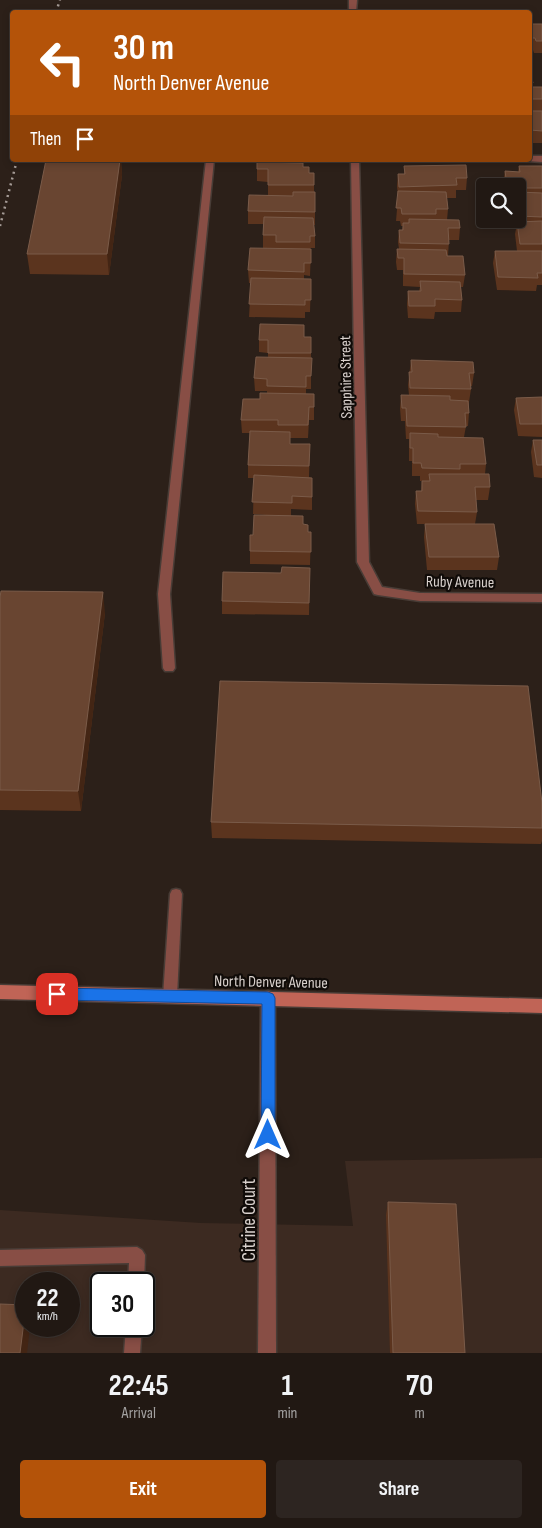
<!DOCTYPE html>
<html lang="en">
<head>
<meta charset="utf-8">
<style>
	body { margin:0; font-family:"Sofia Sans Condensed",sans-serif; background:#2d2521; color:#f1f3f6; height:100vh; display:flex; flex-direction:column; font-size:19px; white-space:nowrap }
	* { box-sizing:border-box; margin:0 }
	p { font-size:16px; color:#a2a0a0 }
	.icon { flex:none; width:28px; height:28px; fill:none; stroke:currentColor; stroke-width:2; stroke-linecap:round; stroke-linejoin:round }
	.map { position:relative; height:1353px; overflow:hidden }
	.side { display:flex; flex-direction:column; background:#211813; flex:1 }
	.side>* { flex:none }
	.top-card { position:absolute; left:10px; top:10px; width:522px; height:152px; border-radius:5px; box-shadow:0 2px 8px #0003,0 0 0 1px #3e3733; background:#b45309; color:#fff; overflow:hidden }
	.fabs { position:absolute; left:476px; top:178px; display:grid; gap:10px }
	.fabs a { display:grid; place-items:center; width:50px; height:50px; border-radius:5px; background:#211813; box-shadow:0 2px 8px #0003,0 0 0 1px #3e3733; font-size:25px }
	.speed { position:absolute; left:15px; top:1272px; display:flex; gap:10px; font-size:25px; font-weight:700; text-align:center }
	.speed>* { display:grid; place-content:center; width:65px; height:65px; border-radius:50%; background:#211813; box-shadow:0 2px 8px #0003,0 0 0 1px #3e3733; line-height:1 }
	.speed small { font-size:12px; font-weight:400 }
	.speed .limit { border:2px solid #111; border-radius:8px; background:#fff; color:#111 }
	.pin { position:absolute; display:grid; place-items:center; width:42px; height:42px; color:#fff; margin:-21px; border-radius:10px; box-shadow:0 2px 8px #0006 }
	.me { position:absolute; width:55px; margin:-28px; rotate:0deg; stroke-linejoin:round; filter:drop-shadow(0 0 4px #0008) }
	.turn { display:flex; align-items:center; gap:18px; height:105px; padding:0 20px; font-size:22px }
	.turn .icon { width:65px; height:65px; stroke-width:2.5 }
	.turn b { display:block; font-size:35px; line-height:42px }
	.then { display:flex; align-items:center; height:48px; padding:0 20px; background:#0003; gap:10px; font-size:19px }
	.eta { display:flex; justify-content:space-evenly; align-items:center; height:85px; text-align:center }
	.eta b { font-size:30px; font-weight:700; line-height:35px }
	.button { display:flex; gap:10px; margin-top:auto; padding:10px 20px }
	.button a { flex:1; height:58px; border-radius:5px; background:#b45309; color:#fff; font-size:20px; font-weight:700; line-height:58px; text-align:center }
	.button a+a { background:#2d2521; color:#f1f3f6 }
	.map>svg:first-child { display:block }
	.built { fill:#3c2a21; fill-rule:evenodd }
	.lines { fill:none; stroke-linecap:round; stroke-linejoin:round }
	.lane-casing { stroke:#483c36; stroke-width:3 }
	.street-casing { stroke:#483c36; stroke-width:3 }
	.secondary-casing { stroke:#483c36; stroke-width:3 }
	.lane { fill:#884e45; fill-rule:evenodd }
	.street { fill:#884e45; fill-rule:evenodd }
	.secondary { fill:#c06456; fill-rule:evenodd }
	.rail { stroke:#a59b96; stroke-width:2.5; stroke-dasharray:2 4; stroke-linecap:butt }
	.wall { fill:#5b341e }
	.shaded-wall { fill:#432514 }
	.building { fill:#694531; stroke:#7a5b49 }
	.route { fill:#1a73e8; stroke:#114b97 }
	.labels { text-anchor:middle; stroke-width:4.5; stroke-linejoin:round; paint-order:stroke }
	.street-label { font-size:16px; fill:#d9d1cd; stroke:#100b08 }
	.near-street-label { font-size:19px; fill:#d9d1cd; stroke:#100b08 }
</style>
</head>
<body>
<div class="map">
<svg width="542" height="1353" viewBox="0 0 542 1353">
	<rect width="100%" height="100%" fill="#2c2019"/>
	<path class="built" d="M542,1158V1353H0V1210L201,1223L353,1226L345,1161ZM26,1284H69V1326H26ZM101,1284H144V1326H101Z"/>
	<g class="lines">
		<g class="lane-casing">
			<g id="lane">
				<path d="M176,889L180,890L182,894L177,996L175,1000L170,1002L165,1000L163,996L170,894L172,890Z"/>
				<path d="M137,1247L142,1250L145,1255L144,1284H128L129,1263L0,1266V1250Z"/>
				<path d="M126,1326H142L140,1353H124Z"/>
			</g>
		</g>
		<g class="street-casing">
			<g id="street">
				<path d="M349,0H357L356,12H349Z"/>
				<path d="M530,156H542V162L527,161L530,160Z"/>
				<path d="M206,160H214L170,594L175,668L173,671H165L163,668L158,594Z"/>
				<path d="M351,160H359L369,562L382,587L420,593L542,594V602L420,601L378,595L374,594L357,562Z"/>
				<path d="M268,991L273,993L275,998L276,1353H258L261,998L263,993Z"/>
			</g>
		</g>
		<g class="secondary-casing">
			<path id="secondary" d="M0,985L542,999V1013L0,999Z"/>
		</g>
		<use href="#lane" class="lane"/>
		<use href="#street" class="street"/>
		<use href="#secondary" class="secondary"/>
		<g class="rail">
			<path d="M56,12L60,0"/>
			<path d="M0,226L17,160"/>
		</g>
	</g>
	<g class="wall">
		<path d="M530,24H542V53H534L533,50H530Z"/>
		<path d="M530,72L533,83L532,87H542V143H530Z"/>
		<path d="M46,160H121L122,175L109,275L30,274L27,254Z"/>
		<path d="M404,166L467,178L466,190H456V198H447L448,209L447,220L460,228L459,240H449L448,256L465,275L463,287H461L462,300L461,312H435L434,319L408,318L407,304L408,291H419L420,287L403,286V270H397L396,262L397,249H399L398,242L399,230H402L403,226H401L400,221H396L398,197L397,186L398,174H404Z"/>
		<path d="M519,166H542V285H537L536,291L497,290L493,263L495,251H517L515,234L516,229H512L511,219H518V186H503V184L505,171L518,172Z"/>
		<path d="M303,167L309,173H314V192H315V225H314L315,236V248H310V249H311L310,276L304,275V279H311L310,312H305V318L249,317L251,283H249L248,270L276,249V248H263V224H248V211L268,195V182L257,181V169Z"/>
		<path d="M304,337H311V389H306V394H314V420H309L308,438H290V444H310L309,477L312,478V510L291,509V516L303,524L308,532H311L310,565L250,564V551L253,535L266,515L253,514L254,478H248V465L250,433H242L241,420L260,399L267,394V391H255L254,378L268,357V353L259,352V340Z"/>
		<path d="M411,360L474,373L472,386H470L471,389L469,402V413L468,426H466L464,437L486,464L485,474L490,487L488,500H476L477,512L475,524L499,557L497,570H427L424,537L425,524H460H417L415,504L416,491H421L422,481H420V476H412V461H409V439H406L405,421H401L400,408L401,395H409L408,385Z"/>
		<path d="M542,397V437L518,436L514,410L516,398Z"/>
		<path d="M533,440H542V478L534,477L531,452Z"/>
		<path d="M310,568L309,615L222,614V601L281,573Z"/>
		<path d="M0,597L105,613L81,811L0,810Z"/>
		<path d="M542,803V841L541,844L212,838L211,822Z"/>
		<path d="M388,1202L465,1353H390L386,1215Z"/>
	</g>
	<g class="shaded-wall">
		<path d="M120,160H121L122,175L109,275L107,254Z"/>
		<path d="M103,592L105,613L81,811L78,791Z"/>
		<path d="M26,1305V1326H30L27,1353H20Z"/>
	</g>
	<g class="building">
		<path d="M530,24H542V41H536L535,38H530Z"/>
		<path d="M530,72L533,83H530Z"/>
		<path d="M530,87H542V99H531L532,106H530Z"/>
		<path d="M530,111H542V131L530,130Z"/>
		<path d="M46,160H120L107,254H27Z"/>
		<path d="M257,162L303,163V167H309V173H314V185H268V169H257Z"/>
		<path d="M466,165L467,178H456L457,185L399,187L398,174H405L404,166Z"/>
		<path d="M519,166H542V188H518V186H507L505,171L520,172Z"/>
		<path d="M398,191L446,192L448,209H436V214H402L401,208H396Z"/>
		<path d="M293,192H315V212L248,211L249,195L293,196Z"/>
		<path d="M518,192L542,193V217L518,216Z"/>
		<path d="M264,217L313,218L315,236H310V242H276V235H263Z"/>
		<path d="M409,219L459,220L460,228H448L449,244L400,243L399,230H403V223H409Z"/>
		<path d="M542,221V244H520L517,222Z"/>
		<path d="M250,248L311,249V263H304V272L248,270Z"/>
		<path d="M397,249L446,250L447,256H463L465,275L404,274V258H398Z"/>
		<path d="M495,251H542V273H537L538,278L498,277Z"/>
		<path d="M251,278L311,279V300H305V305L249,304Z"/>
		<path d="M420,281L460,282L462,300L435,299V306H409L408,291H421Z"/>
		<path d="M260,324L304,325V337H311V353H268V340H259Z"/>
		<path d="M256,357L312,358L311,376H306V387L267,386V379L254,378Z"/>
		<path d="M411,360L473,362L474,373H469L471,389L410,388L409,372H412Z"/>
		<path d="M260,393L314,394V407H309L308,425H278V420H241L243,399H260Z"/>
		<path d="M401,395L450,396V400L468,401L469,413H465L466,427L407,426L406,408H402Z"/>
		<path d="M542,397V424H520L516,398Z"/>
		<path d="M250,431L290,432V444H310L309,466L248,465Z"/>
		<path d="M410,433L438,434V437L483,438L486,464H460V469L422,468L421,463H413V448H410Z"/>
		<path d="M533,440H542V465H537Z"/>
		<path d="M429,474H489L490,487H475L477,512L418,511L416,491H422V481H430Z"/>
		<path d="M254,475L312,478V497L292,496V503L252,502Z"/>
		<path d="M254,515L303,516V524L308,525V532H311V552L250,551V535H253Z"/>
		<path d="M425,524H494L499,557H429Z"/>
		<path d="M282,567L310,568L309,603L222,601L223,572L281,573Z"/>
		<path d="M1,591L103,592L78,791L0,790V597Z"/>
		<path d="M220,681L528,686L542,803V828L211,822Z"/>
		<path d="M388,1202L456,1204L465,1353H393Z"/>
		<path d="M0,1304L26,1305L20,1353H0Z"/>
	</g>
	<path class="route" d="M57,988L268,992L273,994L275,998V1135L273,1140L268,1142L263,1140L261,1135L262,1004L57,1000L52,998L50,994L52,989Z"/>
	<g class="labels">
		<g class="street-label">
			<text transform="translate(345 377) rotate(-91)" y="6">Sapphire Street</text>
			<text transform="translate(460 581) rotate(1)" y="6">Ruby Avenue</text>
			<text transform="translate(271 981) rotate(1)" y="6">North Denver Avenue</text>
		</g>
		<g class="near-street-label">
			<text transform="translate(248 1220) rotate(-90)" y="7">Citrine Court</text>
		</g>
	</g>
</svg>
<div class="fabs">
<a><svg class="icon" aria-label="search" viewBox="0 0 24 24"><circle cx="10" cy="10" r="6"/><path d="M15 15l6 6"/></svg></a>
</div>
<div class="speed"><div>22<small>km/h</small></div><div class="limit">30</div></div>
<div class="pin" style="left:57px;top:994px;background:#d93025"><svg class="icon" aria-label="arrive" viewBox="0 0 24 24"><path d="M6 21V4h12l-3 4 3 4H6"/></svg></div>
<svg class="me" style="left:268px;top:1135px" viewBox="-20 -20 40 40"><path d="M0-17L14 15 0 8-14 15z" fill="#1a73e8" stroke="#fff" stroke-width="4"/></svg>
<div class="top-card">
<div class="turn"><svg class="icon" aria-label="left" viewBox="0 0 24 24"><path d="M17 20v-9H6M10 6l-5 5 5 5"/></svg><div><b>30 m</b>North Denver Avenue</div></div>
<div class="then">Then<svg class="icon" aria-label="arrive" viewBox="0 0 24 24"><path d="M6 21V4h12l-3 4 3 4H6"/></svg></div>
</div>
</div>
<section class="side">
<div class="eta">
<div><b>22:45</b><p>Arrival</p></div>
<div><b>1</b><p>min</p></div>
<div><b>70</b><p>m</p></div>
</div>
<div class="button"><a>Exit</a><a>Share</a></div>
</section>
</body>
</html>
